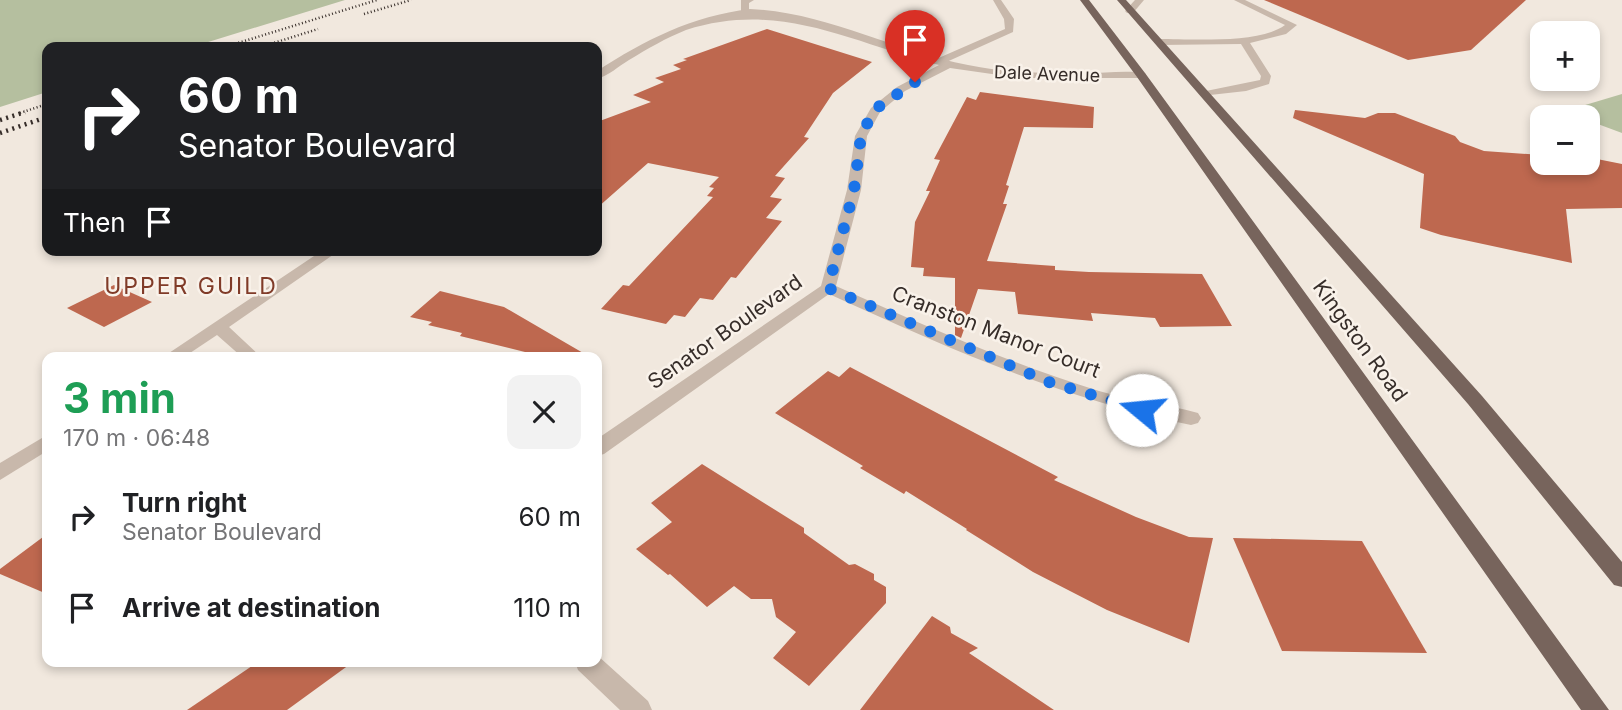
<!DOCTYPE html>
<html lang="en">
<head>
<meta charset="utf-8">
<style>
	body { margin:0; font-family:Inter,sans-serif; background:#f2f2f2; color:#202124; height:100vh; display:flex; flex-direction:column; font-size:26px; white-space:nowrap }
	* { box-sizing:border-box; margin:0 }
	p { font-size:23px; color:#757577 }
	.icon { flex:none; width:38px; height:38px; fill:none; stroke:currentColor; stroke-width:2; stroke-linecap:round; stroke-linejoin:round }
	.map { position:relative; flex:1; overflow:hidden }
	.drawer { position:absolute; left:42px; top:352px; width:560px; height:315px; display:flex; flex-direction:column; background:#fff; border-radius:14px; box-shadow:0 4px 10px #0003 }
	.drawer>* { flex:none }
	.hud { position:absolute; left:42px; top:42px; width:560px; height:214px; border-radius:14px; box-shadow:0 4px 10px #0003; background:#202124; color:#fff; overflow:hidden }
	.buttons { position:absolute; left:1530px; top:21px; display:grid; gap:14px }
	.buttons a { display:grid; place-items:center; width:70px; height:70px; border-radius:14px; background:#fff; box-shadow:0 4px 10px #0003; font-size:35px }
	.pin { position:absolute; display:grid; place-items:center; width:60px; height:60px; color:#fff; margin:-72px -30px; border-radius:50% 50% 50% 0; rotate:-45deg; box-shadow:0 0 7px #0007 }
	.pin .icon { rotate:45deg }
	.me { position:absolute; width:77px; margin:-38px; rotate:287deg; stroke-linejoin:round; filter:drop-shadow(0 0 5px #0008) }
	.turn { display:flex; align-items:center; gap:24px; height:147px; padding:0 21px; font-size:32px }
	.turn .icon { width:91px; height:91px; stroke-width:2.5 }
	.turn b { display:block; font-size:49px; line-height:60px }
	.then { display:flex; align-items:center; height:66px; padding:0 21px; background:#0003; gap:14px; font-size:26px }
	.round { display:grid; place-items:center; flex:none; width:74px; height:74px; border-radius:14px; background:#f2f2f2 }
	.head { display:flex; align-items:center; justify-content:space-between; height:119px; padding:0 21px }
	h1 { font-size:42px; font-weight:700; line-height:52px; color:#1e9e55 }
	ul { padding:0; list-style:none }
	li { display:flex; align-items:center; gap:21px; height:91px; padding:0 21px }
	li div { flex:1 }
	li b { display:block; font-size:26px }
	li em { font-style:normal }
	.map>svg:first-child { display:block }
	.green { fill:#b5bf9f }
	.building { fill:#be684f }
	.lines { fill:none; stroke-linecap:round; stroke-linejoin:round }
	.service { fill:#c8b8ab; fill-rule:evenodd }
	.minor { fill:#c8b8ab; fill-rule:evenodd }
	.primary { fill:#77645c; fill-rule:evenodd }
	.rail-far1 { stroke:#362d29; stroke-width:2.5; stroke-dasharray:1 2.5; stroke-linecap:butt }
	.rail { stroke:#362d29; stroke-width:4.5; stroke-dasharray:2 4.5; stroke-linecap:butt }
	.route { stroke:#1a73e8; stroke-width:12; stroke-dasharray:0 21.6 }
	.labels { text-anchor:middle; stroke-width:5; stroke-linejoin:round; paint-order:stroke }
	.far-street-label { font-size:18px; fill:#362d29; stroke:#f9f2ea }
	.street-label { font-size:21px; fill:#362d29; stroke:#f9f2ea }
	.neighbourhood-label { font-size:23px; letter-spacing:2px; fill:#803b28; stroke:#f9f2ea }
</style>
</head>
<body>
<div class="map">
<svg width="1622" height="710" viewBox="0 0 1622 710">
	<rect width="100%" height="100%" fill="#f1e8de"/>
	<g class="green">
		<path d="M0,0H345L192,47H47V92L0,107Z"/>
		<path d="M1622,94V133L1587,120V117L1565,111Z"/>
	</g>
	<g class="building">
		<path d="M1264,0H1526L1471,50L1408,60Z"/>
		<path d="M767,29L872,62L833,93L804,137L809,138L775,176L785,178L770,197L782,199L766,218L782,221L736,278L731,277L713,300L700,298L685,317L674,315L666,324L601,309L623,285L629,286L713,197L707,196L714,188L709,187L719,177L648,163L597,208V122L651,102L633,95L664,82L655,78L681,69L673,65L687,60L683,59Z"/>
		<path d="M980,92L1094,107L1093,128L1024,127L1006,185L1009,186L1003,204H1007L987,261L1055,266V270L1089,272L1202,274L1232,326L1160,327L1155,318L1091,313L1093,321L1018,314L1015,292L978,289L961,338L955,335V278L923,276L924,268L911,267L915,222L930,191H926L940,160L934,159L967,97L976,100Z"/>
		<path d="M1295,110L1365,118L1378,113H1395L1455,136L1460,142L1484,151L1542,155V163H1587V157L1622,164V208L1566,209L1572,263L1441,235L1420,228L1424,174L1293,118Z"/>
		<path d="M114,285L152,302L104,327L67,308Z"/>
		<path d="M440,291L504,307L590,357H545L460,336L462,333L428,325L432,322L410,317Z"/>
		<path d="M850,367L1058,477L1054,480L1136,517L1189,537L1213,538L1189,643L1107,610L1033,572L966,530L967,529L906,491L904,494L860,468L863,466L775,413L828,371L839,377Z"/>
		<path d="M702,464L804,528V533L849,565L855,564L874,574V580L886,587V603L809,686L773,658L796,632L776,617L772,599H751L734,586L707,607L670,574L668,575L636,549L672,522L651,503Z"/>
		<path d="M47,534V594L0,574V569Z"/>
		<path d="M1233,538L1362,541L1427,653L1282,651Z"/>
		<path d="M932,616L950,627L951,633L978,648L969,653L1054,710H860Z"/>
		<path d="M258,662H353L287,710H187Z"/>
	</g>
	<g class="lines">
		<g class="service">
			<path d="M741,0H754L749,3V14L741,12Z"/>
			<path d="M993,0H1001L1014,19L1013,32L942,64H934V60L1005,29L1004,19Z"/>
			<path d="M1234,0H1245L1297,25L1286,34L1250,43L1271,76L1269,84L1246,91L1201,96V92L1260,80L1261,76L1241,44L1159,45L1154,42L1159,39C1191,39 1260,44 1285,25Z"/>
		</g>
		<g class="minor">
			<path d="M1135,0H1144L1133,13H1127L1125,11Z"/>
			<path d="M750,9C826,12 893,51 968,65C1006,73 1046,73 1086,73C1105,73 1126,70 1145,73L1146,75L1141,78H1019L950,68L905,91L880,112L867,136L861,190L836,286C923,325 1009,363 1099,391C1131,400 1165,404 1198,413L1201,418L1198,423L1191,425C1063,399 947,348 829,294L604,454L597,456V439L821,286L847,190L855,136L871,108L897,87L939,65C849,42 781,0 686,30C666,38 647,49 629,60C619,66 608,76 597,79V71C645,40 692,16 750,9Z"/>
			<path d="M323,250H340L229,327L261,357H242L217,335L184,357H163Z"/>
			<path d="M47,435V451L0,480V463Z"/>
			<path d="M597,655L648,701L652,710H620L578,670L575,662H597Z"/>
		</g>
		<g class="primary">
			<path d="M1080,0H1089L1145,73L1609,710H1581L1137,77Z"/>
			<path d="M1117,0H1126L1482,396L1622,562V587L1614,585L1468,404Z"/>
		</g>
		<g class="rail-far1">
			<path d="M364,14L411,0"/>
			<path d="M225,47L377,0"/>
			<path d="M261,47L318,29"/>
			<path d="M20,113L47,104"/>
		</g>
		<g class="rail">
			<path d="M0,120L25,112"/>
			<path d="M0,133L47,117"/>
		</g>
	</g>
	<g class="lines">
		<path class="route" d="M915,82L874,110L861,136L854,190L828,288L1049,382L1142,410"/>
	</g>
	<g class="labels">
		<g class="far-street-label">
			<text transform="translate(1047 74) rotate(2)" y="6">Dale Avenue</text>
		</g>
		<g class="street-label">
			<text transform="translate(725 332) rotate(-35)" y="7">Senator Boulevard</text>
			<text transform="translate(996 332) rotate(21)" y="7">Cranston Manor Court</text>
			<text transform="translate(1360 341) rotate(54)" y="7">Kingston Road</text>
		</g>
		<g class="neighbourhood-label">
			<text x="191" y="294">UPPER GUILD</text>
		</g>
	</g>
</svg>
<div class="buttons">
<a>+</a>
<a>−</a>
</div>
<div class="pin" style="left:915px;top:82px;background:#d93025"><svg class="icon" aria-label="arrive" viewBox="0 0 24 24"><path d="M6 21V4h12l-3 4 3 4H6"/></svg></div>
<svg class="me" style="left:1142px;top:410px" viewBox="-20 -20 40 40"><circle r="19" fill="#fff"/><path d="M0-13L10 11 0 6-10 11z" fill="#1a73e8"/></svg>
<div class="hud">
<div class="turn"><svg class="icon" aria-label="right" viewBox="0 0 24 24"><path d="M7 20v-9h11M14 6l5 5-5 5"/></svg><div><b>60 m</b>Senator Boulevard</div></div>
<div class="then">Then<svg class="icon" aria-label="arrive" viewBox="0 0 24 24"><path d="M6 21V4h12l-3 4 3 4H6"/></svg></div>
</div>
<section class="drawer">
<div class="head"><div><h1>3 min</h1><p>170 m · 06:48</p></div><a class="round"><svg class="icon" aria-label="close" viewBox="0 0 24 24"><path d="M6 6l12 12M18 6L6 18"/></svg></a></div>
<ul>
<li><svg class="icon" aria-label="right" viewBox="0 0 24 24"><path d="M7 20v-9h11M14 6l5 5-5 5"/></svg><div><b>Turn right</b><p>Senator Boulevard</p></div><em>60 m</em></li>
<li><svg class="icon" aria-label="arrive" viewBox="0 0 24 24"><path d="M6 21V4h12l-3 4 3 4H6"/></svg><div><b>Arrive at destination</b></div><em>110 m</em></li>
</ul>
</section>
</div>
</body>
</html>
